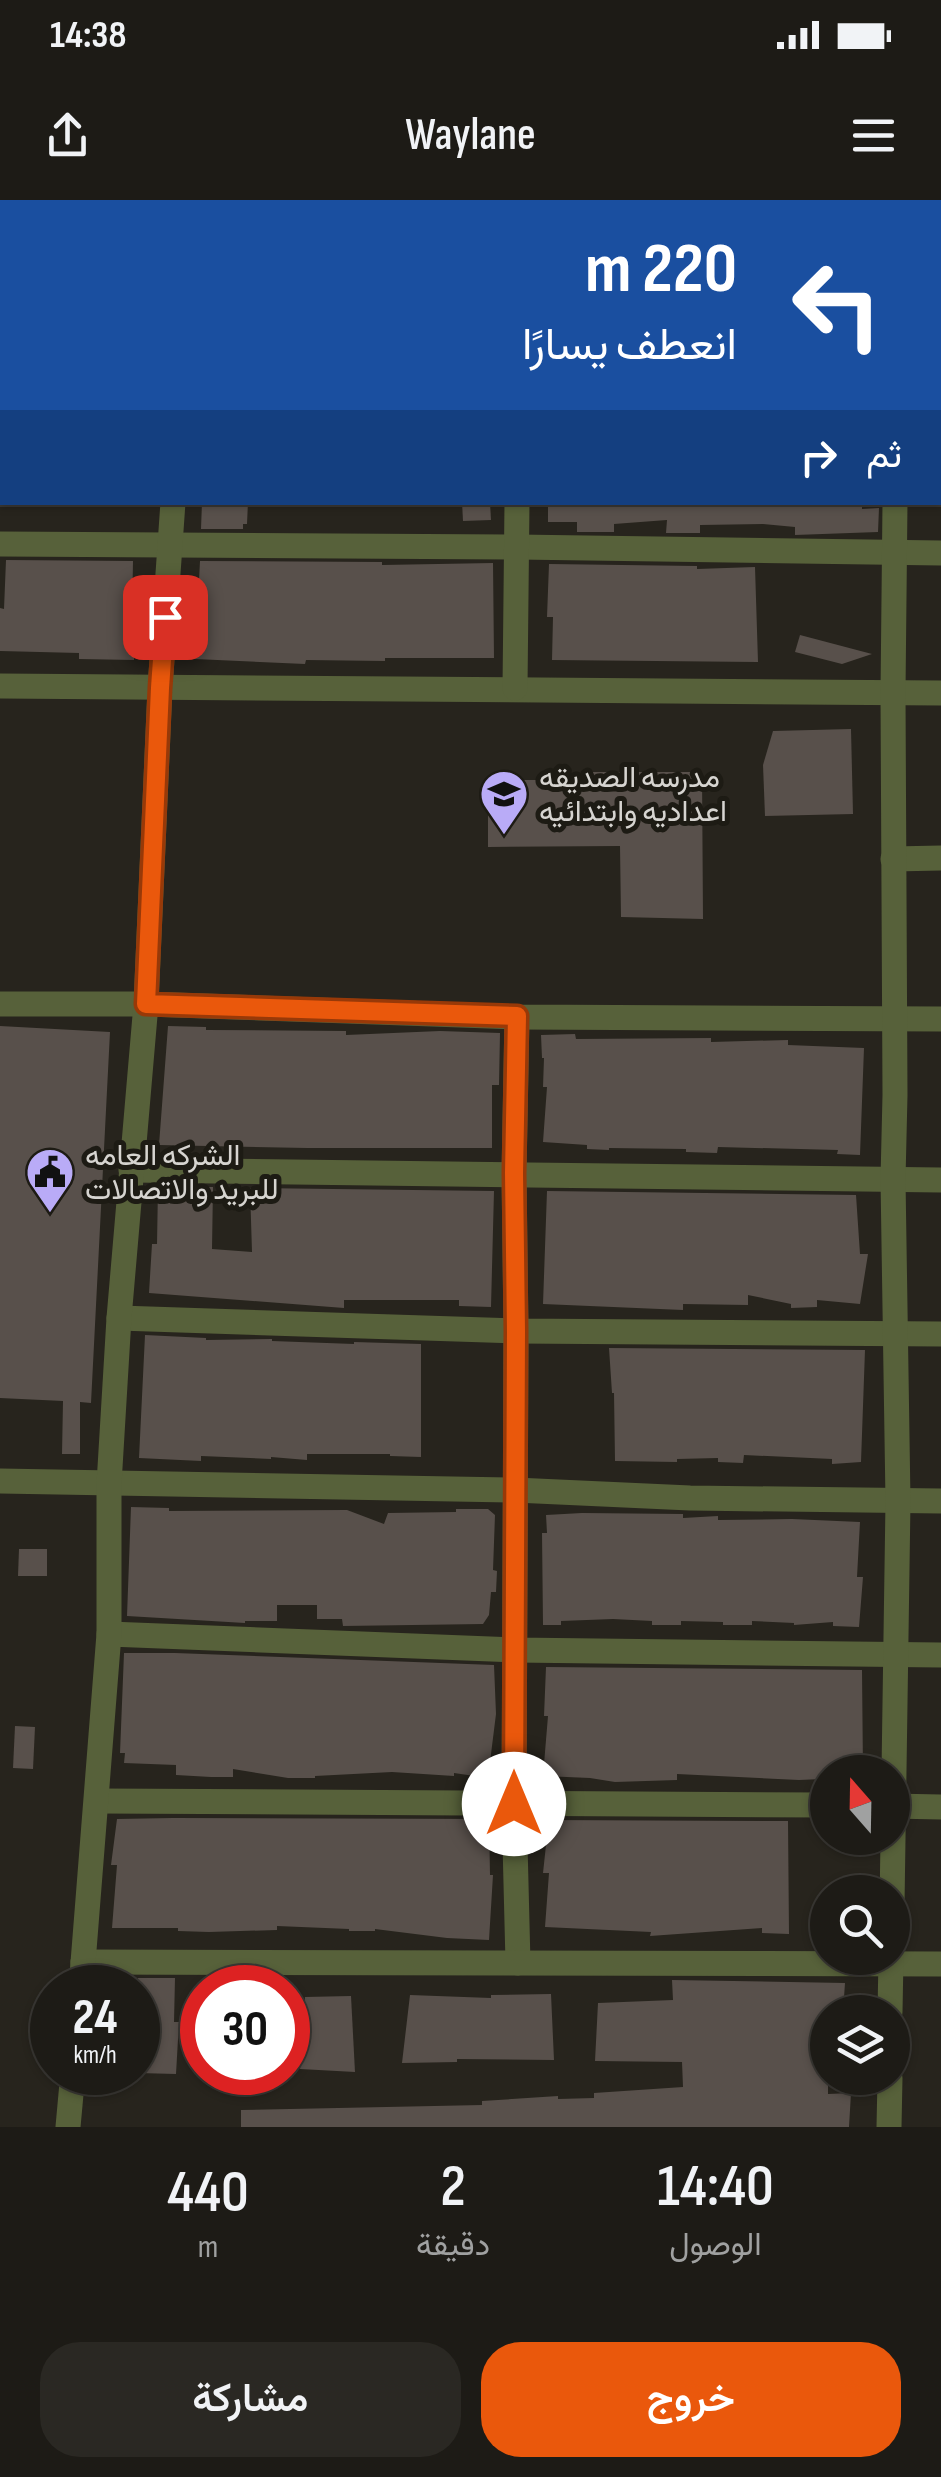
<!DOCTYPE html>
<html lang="ar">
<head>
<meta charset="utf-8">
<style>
	body { margin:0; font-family:"Sofia Sans Condensed",Vazirmatn,sans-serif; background:#2a2823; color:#f1f3f6; direction:rtl; height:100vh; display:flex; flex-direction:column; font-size:38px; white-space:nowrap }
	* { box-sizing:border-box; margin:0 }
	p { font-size:32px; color:#a0a1a1 }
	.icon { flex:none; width:55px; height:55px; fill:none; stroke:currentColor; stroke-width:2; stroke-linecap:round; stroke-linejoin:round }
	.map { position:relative; height:1927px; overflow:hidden; direction:ltr }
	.panel { display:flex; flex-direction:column; background:#1d1b16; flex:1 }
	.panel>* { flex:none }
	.hud { position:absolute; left:0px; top:0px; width:942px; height:305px; box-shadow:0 2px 8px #0004,0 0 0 2px #3b3935; direction:rtl; background:#1a4fa0; color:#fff; overflow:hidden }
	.needle { width:65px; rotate:340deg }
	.controls { position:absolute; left:810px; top:1555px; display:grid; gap:20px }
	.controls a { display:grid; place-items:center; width:100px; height:100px; border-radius:50%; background:#1d1b16; box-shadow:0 2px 8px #0004,0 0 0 2px #3b3935; font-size:50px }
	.speed { position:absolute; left:30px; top:1765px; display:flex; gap:20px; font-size:50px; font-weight:700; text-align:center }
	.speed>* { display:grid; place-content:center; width:130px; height:130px; border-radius:50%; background:#1d1b16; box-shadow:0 2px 8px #0004,0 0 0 2px #3b3935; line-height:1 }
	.speed small { font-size:25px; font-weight:400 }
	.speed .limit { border:15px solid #d22; background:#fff; color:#111 }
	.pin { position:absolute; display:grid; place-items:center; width:85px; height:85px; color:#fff; margin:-42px; border-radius:20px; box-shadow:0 5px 15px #0006 }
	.me { position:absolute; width:110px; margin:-55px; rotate:0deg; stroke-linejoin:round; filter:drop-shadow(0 0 8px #0008) }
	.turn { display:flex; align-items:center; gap:35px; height:210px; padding:0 40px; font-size:45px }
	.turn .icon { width:130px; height:130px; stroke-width:2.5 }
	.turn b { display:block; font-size:70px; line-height:85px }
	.then { display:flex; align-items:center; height:95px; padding:0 40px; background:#0003; gap:20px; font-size:38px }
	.eta { display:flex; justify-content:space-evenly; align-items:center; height:170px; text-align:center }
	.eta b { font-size:60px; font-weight:600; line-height:70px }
	.primary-button { display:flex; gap:20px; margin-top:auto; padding:20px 40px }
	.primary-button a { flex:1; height:115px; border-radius:40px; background:#ea580c; color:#fff; font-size:40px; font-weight:600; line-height:115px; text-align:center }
	.primary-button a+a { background:#2a2823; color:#f1f3f6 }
	.status { display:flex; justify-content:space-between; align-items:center; height:70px; padding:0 50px; background:#1d1b16; direction:ltr }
	.status svg { height:28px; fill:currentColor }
	header { display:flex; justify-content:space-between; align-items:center; height:130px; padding:0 40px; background:#1d1b16; font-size:45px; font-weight:600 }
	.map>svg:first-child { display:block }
	.building { fill:#58504b }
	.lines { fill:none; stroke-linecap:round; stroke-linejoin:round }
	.minor { stroke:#57613a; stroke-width:25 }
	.route-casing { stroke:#983908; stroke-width:25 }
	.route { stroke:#ea580c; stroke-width:18 }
	.labels { text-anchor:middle; stroke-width:10; stroke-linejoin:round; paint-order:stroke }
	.poi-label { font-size:30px; fill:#d6d4d0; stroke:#1d1b14; text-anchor:start }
</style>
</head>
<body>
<div class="status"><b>14:38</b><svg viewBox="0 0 49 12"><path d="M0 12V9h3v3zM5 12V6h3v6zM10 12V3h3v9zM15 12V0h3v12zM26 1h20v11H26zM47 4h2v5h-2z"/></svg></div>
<header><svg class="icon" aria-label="menu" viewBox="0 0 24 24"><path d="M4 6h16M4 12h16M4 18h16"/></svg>Waylane<svg class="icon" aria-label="share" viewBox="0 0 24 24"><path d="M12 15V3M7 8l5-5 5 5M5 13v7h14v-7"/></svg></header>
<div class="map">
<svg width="941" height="1927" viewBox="0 0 941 1927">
	<rect width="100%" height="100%" fill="#27241d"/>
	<g class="building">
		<path d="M202,302H248L247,324H243V329H201Z"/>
		<path d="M462,302H490L491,320L463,321Z"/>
		<path d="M548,302H862V309L879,308L878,332L795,335V327L763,324L700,325V333H666L667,320L614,324V332H577V322H548Z"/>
		<path d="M6,360L133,361L132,416H135L134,460L79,459V453L0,451V408L4,409Z"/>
		<path d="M200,361L382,362V365L493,363L494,458H385V461L306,460L305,464L195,459Z"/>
		<path d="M549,364L697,366V369L755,367L758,462L552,460L553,417H547Z"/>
		<path d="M800,435L872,454L842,464L795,452Z"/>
		<path d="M851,529L853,614L765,616L763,565L773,531Z"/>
		<path d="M591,572H702L703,719L621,717L620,646L488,647V580H591Z"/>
		<path d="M0,826L110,832L91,1203L80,1202V1254H62L63,1201L0,1198Z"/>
		<path d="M168,826L206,827V830L346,831V835L440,831L500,833L499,885H492V948H307L159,945Z"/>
		<path d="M575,834L576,839L711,838V842L788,840V845L864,848L860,955L837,954L838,950L718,947L717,953L686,952V949L609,948V950L587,949V945L543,942L547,887H543L544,858H542L541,835Z"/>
		<path d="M158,987H213L212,1049L252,1052L250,988L494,991L491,1107L459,1106V1100H344V1108L149,1093L152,1044H157Z"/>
		<path d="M547,991L856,995L860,1054H868L860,1104L817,1100V1107L791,1108V1104L748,1095V1105L683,1104V1110L543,1104Z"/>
		<path d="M145,1135L206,1138V1140L272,1139V1141L354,1144V1142L421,1144V1257L390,1256V1254H307V1260L271,1257V1259L201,1256V1261L139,1258Z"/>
		<path d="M609,1148L865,1150L861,1262L832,1264V1259L744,1255L743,1263L718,1262V1258L677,1259V1262L615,1261L614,1193H612Z"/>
		<path d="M131,1307L169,1308V1311L347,1310L384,1324L388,1313L456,1312V1309H488L495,1315L493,1370L497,1371L496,1392H491L489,1415L483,1424L343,1426L342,1419H317V1405H277V1421H245V1423L127,1416Z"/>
		<path d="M582,1313L683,1314V1318L718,1316V1320L792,1319L860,1322L857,1377H863L859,1427L833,1426V1422L794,1425V1423L752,1421V1425H723V1422L681,1421V1425H652V1421L613,1419L561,1421V1425H543L542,1333H547L546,1315Z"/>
		<path d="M19,1349H47V1376H18Z"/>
		<path d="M124,1453H175L494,1465L496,1514L488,1578L454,1573V1576L392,1572L315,1576V1578H288L233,1569V1577H211L176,1575V1565L124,1563L125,1553H120Z"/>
		<path d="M546,1467L862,1470L863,1572H822V1579L799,1580L677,1574V1580L615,1582L590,1578L543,1576L548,1516H544Z"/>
		<path d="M15,1526L35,1527L33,1569L13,1568Z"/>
		<path d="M173,1618L489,1619L490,1675H493L489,1740L447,1738L375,1729V1731H349V1729L277,1726V1730L209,1732L178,1731V1728H112L117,1665H111L117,1619Z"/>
		<path d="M543,1620L788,1621L789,1734L762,1733V1728L650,1736L651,1732L545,1727L549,1673H543L546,1645Z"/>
		<path d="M138,1778H175L174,1822H179L176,1874L138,1873Z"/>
		<path d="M672,1780L845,1783L843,1812H828V1894L851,1893L849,1927H241V1910L482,1905V1901L558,1896V1899L594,1898V1893L683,1887L682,1862L595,1861L598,1803L673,1800Z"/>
		<path d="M551,1794L554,1860L457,1859V1862L402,1863L410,1795L491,1798V1795Z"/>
		<path d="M351,1796L355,1872L300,1869L305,1797Z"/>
	</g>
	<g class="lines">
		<g class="minor">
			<path d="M17,0V2"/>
			<path d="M897,0V2"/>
			<path d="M194,2V0"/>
			<path d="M515,2V0"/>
			<path d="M940,75H941"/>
			<path d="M0,186H2"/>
			<path d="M940,201H941"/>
			<path d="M0,344L517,347L941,353"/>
			<path d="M0,486L941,493"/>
			<path d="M515,488L517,302"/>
			<path d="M893,659L941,658"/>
			<path d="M0,804H146L517,817L941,819"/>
			<path d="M517,817L514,973L516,1131L514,1604L518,1763"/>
			<path d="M131,970L941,980"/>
			<path d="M119,1118L516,1131L941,1134"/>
			<path d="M0,1281L515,1290L690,1298L941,1301"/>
			<path d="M109,1434L515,1450L941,1455"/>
			<path d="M98,1601L828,1605"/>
			<path d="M892,1606L941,1607"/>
			<path d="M892,1706L898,1301L893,979L895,895L893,493L895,302"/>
			<path d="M83,1762L941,1764"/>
			<path d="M81,1788L109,1434V1284L119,1118L146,804L160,488L173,302"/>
			<path d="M890,1812L891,1758"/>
			<path d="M68,1927L73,1872"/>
			<path d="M889,1927L890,1878"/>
		</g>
	</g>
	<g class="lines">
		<g class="route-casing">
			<path id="route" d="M165,417L160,488L146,804L517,816L514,973L516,1131L514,1604"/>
		</g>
		<use href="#route" class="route"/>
	</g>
	<defs>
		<g id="school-pin" transform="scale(2.5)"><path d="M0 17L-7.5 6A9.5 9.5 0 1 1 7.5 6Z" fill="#b9abf7" stroke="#1d1b14"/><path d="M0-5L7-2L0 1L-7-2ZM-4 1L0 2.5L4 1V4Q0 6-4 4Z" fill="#111"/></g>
		<g id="civic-pin" transform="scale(2.5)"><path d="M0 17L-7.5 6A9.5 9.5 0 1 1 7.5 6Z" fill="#b9abf7" stroke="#1d1b14"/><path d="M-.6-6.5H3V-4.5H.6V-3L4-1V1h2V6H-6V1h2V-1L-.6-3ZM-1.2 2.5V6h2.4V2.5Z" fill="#111"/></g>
	</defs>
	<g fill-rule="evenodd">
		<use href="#school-pin" x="504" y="594"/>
		<use href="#civic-pin" x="50" y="972"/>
	</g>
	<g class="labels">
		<g class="poi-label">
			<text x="539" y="587">مدرسه الصديقه<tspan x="539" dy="34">اعداديه وابتدائيه</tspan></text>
			<text x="85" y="965">الشركه العامه<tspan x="85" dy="34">للبريد والاتصالات</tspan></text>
		</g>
	</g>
</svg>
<div class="controls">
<a><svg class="needle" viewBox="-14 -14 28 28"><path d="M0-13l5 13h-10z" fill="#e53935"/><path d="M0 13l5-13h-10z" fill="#a0a1a1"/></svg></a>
<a><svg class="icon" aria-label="search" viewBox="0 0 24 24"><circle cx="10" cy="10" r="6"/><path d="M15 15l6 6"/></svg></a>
<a><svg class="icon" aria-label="layers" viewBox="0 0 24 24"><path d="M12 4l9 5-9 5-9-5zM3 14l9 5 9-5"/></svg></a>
</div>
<div class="speed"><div>24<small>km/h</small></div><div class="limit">30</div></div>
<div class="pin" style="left:165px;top:417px;background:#d93025"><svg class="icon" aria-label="arrive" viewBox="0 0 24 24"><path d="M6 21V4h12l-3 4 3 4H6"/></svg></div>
<svg class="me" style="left:514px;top:1604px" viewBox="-20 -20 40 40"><circle r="19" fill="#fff"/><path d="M0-13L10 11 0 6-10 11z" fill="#ea580c"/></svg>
<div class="hud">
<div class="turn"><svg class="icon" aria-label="left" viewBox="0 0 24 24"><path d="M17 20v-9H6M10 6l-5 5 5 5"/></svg><div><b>220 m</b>انعطف يسارًا</div></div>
<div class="then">ثم<svg class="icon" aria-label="right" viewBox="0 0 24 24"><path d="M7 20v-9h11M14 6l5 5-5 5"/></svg></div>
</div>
</div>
<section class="panel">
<div class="eta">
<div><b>14:40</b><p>الوصول</p></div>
<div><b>2</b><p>دقيقة</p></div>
<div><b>440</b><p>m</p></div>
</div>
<div class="primary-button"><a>خروج</a><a>مشاركة</a></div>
</section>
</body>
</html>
